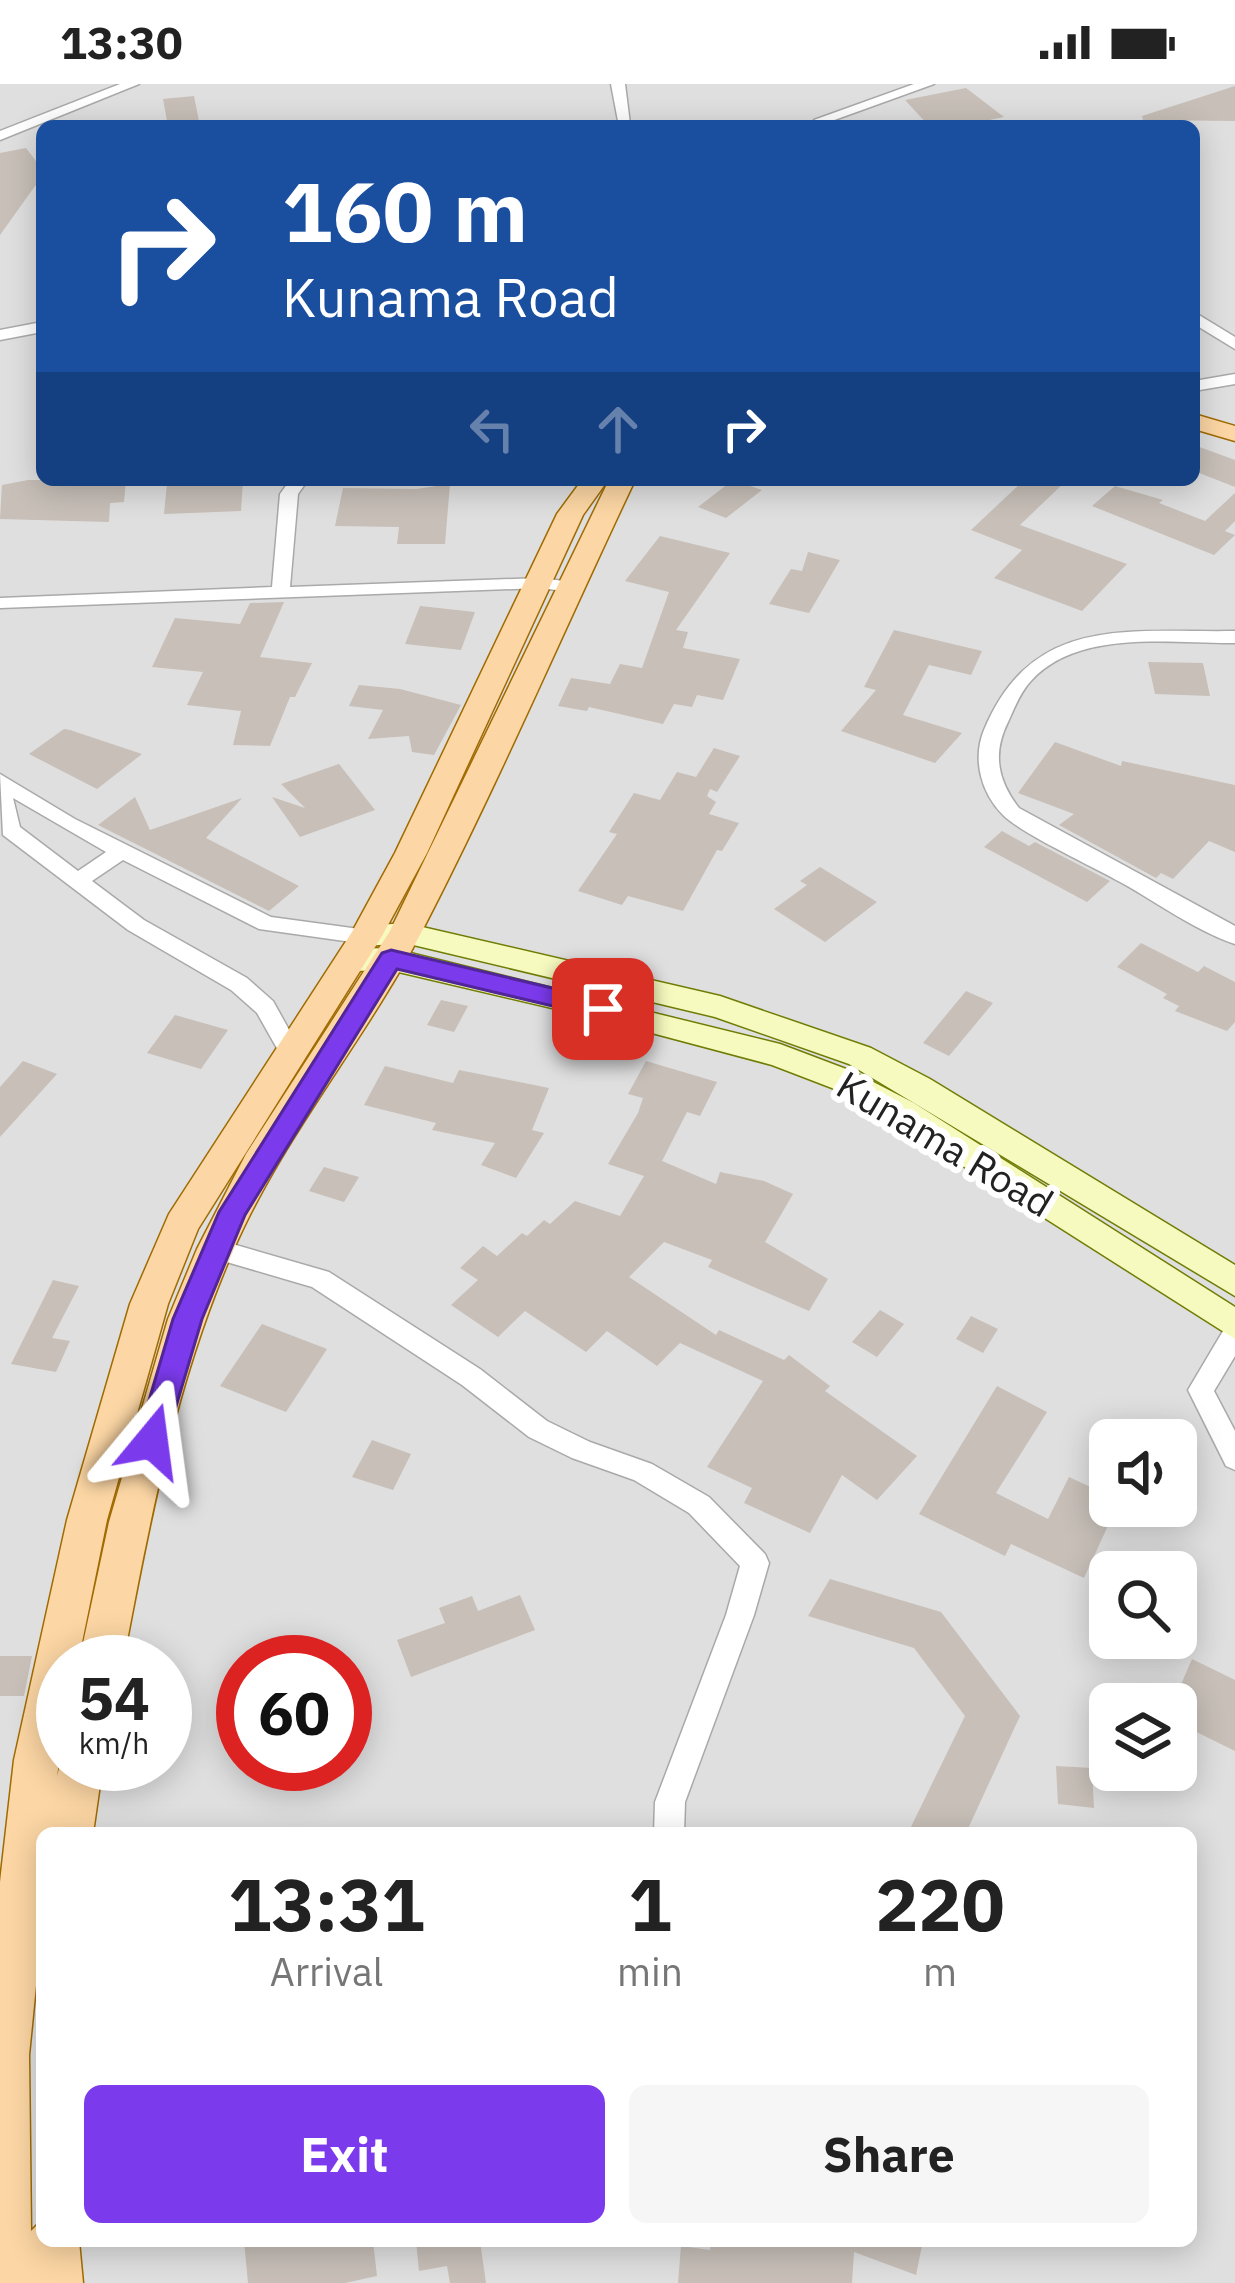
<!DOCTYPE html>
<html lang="en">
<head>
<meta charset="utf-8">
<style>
	body { margin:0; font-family:"IBM Plex Sans",sans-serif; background:#f6f6f6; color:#222; height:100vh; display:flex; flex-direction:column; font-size:45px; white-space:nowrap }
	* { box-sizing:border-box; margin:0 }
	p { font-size:39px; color:#767676 }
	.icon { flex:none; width:66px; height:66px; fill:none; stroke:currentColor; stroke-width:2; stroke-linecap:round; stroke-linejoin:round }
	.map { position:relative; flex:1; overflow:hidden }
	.panel { position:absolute; left:36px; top:1743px; width:1161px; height:420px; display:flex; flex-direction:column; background:#fff; border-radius:18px; box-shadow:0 6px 30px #0003 }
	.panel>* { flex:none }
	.guide { position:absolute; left:36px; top:36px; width:1164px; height:366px; border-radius:18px; box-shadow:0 6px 30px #0003; background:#1a4fa0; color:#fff; overflow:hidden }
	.fabs { position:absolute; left:1089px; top:1335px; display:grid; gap:24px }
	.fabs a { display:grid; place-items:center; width:108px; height:108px; border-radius:18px; background:#fff; box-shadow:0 6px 30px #0003; font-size:60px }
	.speed { position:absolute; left:36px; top:1551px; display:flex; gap:24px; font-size:60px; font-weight:700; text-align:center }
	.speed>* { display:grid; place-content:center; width:156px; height:156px; border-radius:50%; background:#fff; box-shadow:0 6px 30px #0003; line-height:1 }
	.speed small { font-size:30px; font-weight:400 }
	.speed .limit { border:18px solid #d22; background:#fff; color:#111 }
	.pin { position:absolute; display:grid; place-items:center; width:102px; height:102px; color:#fff; margin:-51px; border-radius:24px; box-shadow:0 6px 18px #0006 }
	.me { position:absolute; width:132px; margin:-66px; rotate:16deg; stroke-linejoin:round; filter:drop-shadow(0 0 9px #0008) }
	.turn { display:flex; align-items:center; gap:42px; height:252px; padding:0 48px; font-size:54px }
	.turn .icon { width:156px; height:156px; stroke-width:2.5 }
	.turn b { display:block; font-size:84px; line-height:102px }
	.lanes { display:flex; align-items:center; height:114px; padding:0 48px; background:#0003; justify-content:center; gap:60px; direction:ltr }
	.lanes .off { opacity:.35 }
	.eta { display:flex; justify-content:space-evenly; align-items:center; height:204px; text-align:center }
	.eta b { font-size:72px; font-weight:700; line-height:84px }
	.button { display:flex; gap:24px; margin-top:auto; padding:24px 48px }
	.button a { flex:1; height:138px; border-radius:18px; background:#7c3aed; color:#fff; font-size:48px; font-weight:700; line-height:138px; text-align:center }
	.button a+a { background:#f6f6f6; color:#222 }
	.status { display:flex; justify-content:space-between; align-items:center; height:84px; padding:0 60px; background:#fff; direction:ltr }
	.status svg { height:33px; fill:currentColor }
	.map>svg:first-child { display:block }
	.residential { fill:#e0dfdf; fill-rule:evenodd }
	.building { fill:#c7bfb8 }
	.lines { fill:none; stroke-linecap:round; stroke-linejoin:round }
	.minor-casing { stroke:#a9a9a9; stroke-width:3 }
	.secondary-casing { stroke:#707d05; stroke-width:3 }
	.primary-casing { stroke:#a06b00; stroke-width:3 }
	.minor { fill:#fff; fill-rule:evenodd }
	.secondary { fill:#f7fabf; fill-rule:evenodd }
	.primary { fill:#fcd6a4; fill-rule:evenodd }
	.route { fill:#7c3aed; stroke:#51269a; stroke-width:3 }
	.labels { text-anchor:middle; stroke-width:12; stroke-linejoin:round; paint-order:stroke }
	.street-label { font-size:39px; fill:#222; stroke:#fff }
</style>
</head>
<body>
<div class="status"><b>13:30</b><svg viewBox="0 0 49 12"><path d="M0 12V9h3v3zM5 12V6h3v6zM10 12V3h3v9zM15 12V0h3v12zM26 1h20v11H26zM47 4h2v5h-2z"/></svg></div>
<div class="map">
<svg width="1235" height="2199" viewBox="0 0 1235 2199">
	<rect width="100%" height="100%" fill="#f2efe9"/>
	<path class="residential" d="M0,0H1235V2199H0ZM42,42H1194V396H42ZM1110,1356H1176V1422H1110ZM1110,1488H1176V1554H1110ZM63,1578H165V1680H63ZM243,1578H345V1680H243ZM1110,1620H1176V1686H1110ZM42,1749H1191V2157H42Z"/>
	<g class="building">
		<path d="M1235,2V37L1143,36L1142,32Z"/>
		<path d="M966,4L1004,33L961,42H929L905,16Z"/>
		<path d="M194,12L200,42H168L163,15Z"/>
		<path d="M26,64L42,85V100L35,102L0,151V69Z"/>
		<path d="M1194,361L1235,376V403L1194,387Z"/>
		<path d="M28,396H126L124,418L110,419L109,438L0,435L2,401Z"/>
		<path d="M243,396L241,427L164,430L167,399Z"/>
		<path d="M733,396L762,406L726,434L698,423Z"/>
		<path d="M1024,396H1067L1020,441L1127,480L1082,527L994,494L1022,466L971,446Z"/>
		<path d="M450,400L445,460H397L399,443L335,442L343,404L416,405Z"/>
		<path d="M1115,402L1163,416L1159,419L1205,437L1235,409V437L1225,447L1235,451L1214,471L1092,422Z"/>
		<path d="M660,452L730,469L676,546L688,548L683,564L740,575L723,616L697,611L692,623L674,620L663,640L589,623L587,627L558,622L571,594L610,600L620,580L642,584L669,508L625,497Z"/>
		<path d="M808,468L840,476L809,529L769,520L791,485L802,487Z"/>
		<path d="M284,518L260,573L312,579L295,613H290L270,662L233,661L241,627L187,621L203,588L152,583L175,534L240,540L250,519Z"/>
		<path d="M420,522L475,528L461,566L405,560Z"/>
		<path d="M894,546L982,567L971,591L929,581L903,631L962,649L935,679L841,647L876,606L864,603Z"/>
		<path d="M1148,578L1203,579L1210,612L1155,610Z"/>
		<path d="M359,601L400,605L461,621L434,671L412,668L409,652L368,655L383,626L349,622Z"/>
		<path d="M64,645L70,646L142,670L97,705L29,670Z"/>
		<path d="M1055,658L1121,682L1122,677L1235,701V768L1209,757L1173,795L1161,789L1156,794L1059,741L1074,730L1018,709Z"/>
		<path d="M714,664L740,672L717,708L710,705L707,712L716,718L709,730L739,739L722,767L717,766L683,827L628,812L622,821L578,807L617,750L609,748L634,709L660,716L677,688L696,693Z"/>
		<path d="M339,680L375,726L300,753L272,713L305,724L281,700Z"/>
		<path d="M135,713L150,746L242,714L206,754L299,802L269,827L98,741Z"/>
		<path d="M1002,747L1029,762L1035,758L1110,797L1087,818L984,763Z"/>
		<path d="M820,783L877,818L825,858L774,825L807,801L800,797Z"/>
		<path d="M1141,859L1198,888L1204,882L1235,898V938L1227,947L1175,927L1179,922L1163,914L1167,910L1117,883Z"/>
		<path d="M966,907L993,919L949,972L923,959Z"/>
		<path d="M441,916L468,922L454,948L427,941Z"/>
		<path d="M175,931L228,946L201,985L147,969Z"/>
		<path d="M23,977L57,990L0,1053V1003Z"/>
		<path d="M646,977L717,998L700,1032L687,1028L662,1077L716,1100L720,1088L764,1097L793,1110L765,1158L828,1195L809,1227L708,1183L712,1176L664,1158L629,1193L716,1251L719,1246L784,1276L789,1271L830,1302L825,1307L917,1372L877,1416L842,1391L810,1449L744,1419L752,1404L707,1383L763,1297L680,1259L657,1282L607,1247L586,1268L525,1227L498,1253L451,1221L478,1196L460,1184L483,1162L497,1172L522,1149L527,1152L544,1136L550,1140L575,1117L620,1132L644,1092L608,1080L638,1029L643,1014L628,1010Z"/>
		<path d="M385,982L453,999L459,986L549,1004L532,1046L544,1049L516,1094L481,1081L495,1059L432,1046L436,1039L364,1021Z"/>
		<path d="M324,1083L359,1093L344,1118L309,1107Z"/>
		<path d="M53,1196L79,1202L52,1254L70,1257L56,1288L11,1280Z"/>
		<path d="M880,1226L904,1240L877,1273L852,1258Z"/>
		<path d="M971,1232L998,1245L983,1269L956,1255Z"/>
		<path d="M262,1240L327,1265L286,1328L220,1302Z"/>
		<path d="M997,1302L1047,1328L996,1409L1048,1435L1069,1393L1110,1412V1422H1117L1084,1494L1011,1460L1005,1472L919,1430Z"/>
		<path d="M372,1356L411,1370L393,1406L352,1393Z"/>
		<path d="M830,1495L941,1528L1020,1632L966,1749H908L965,1632L914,1564L808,1532Z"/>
		<path d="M520,1511L535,1546L411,1593L397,1556L445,1539L439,1524L472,1512L478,1527Z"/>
		<path d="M0,1572H32L24,1612H0Z"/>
		<path d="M1192,1575L1235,1596V1667L1176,1638V1612Z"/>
		<path d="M1056,1682L1092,1684L1094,1724L1058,1720Z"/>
		<path d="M244,2157H373L377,2192L345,2199H248Z"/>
		<path d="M416,2157H480L486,2199H450L447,2182L419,2187Z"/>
		<path d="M711,2157H923L916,2191L854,2168L852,2199H678L681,2162L710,2166Z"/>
	</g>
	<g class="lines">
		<g class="minor-casing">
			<g id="minor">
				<path d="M120,0H139L0,56V47Z"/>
				<path d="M611,0H625L630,40L618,37Z"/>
				<path d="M914,0H934L826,39L814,36Z"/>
				<path d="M1194,228L1235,253V265L1194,240Z"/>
				<path d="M42,238V248L0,256V246Z"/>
				<path d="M1235,290V300L1194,307V297Z"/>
				<path d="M290,396H308L298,410L290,503L540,494L572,498L581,503L572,508L540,504L0,524V514L272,503L280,410Z"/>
				<path d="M1235,547V559C1172,560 1077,544 1030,598C1020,609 1014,625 1008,638C992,670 998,697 1019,724L1235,842V860C1196,847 1158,819 1122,799C1094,783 1022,750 1003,731C981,709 972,675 984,646C1033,529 1129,549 1235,547Z"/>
				<path d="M0,690L75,735L271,833L374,847L377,852L366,860L259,845L123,776L92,797L144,836L247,894L273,917L302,969L299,975H283L257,929L231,906L128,846L3,751ZM13,714L106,768L78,787L20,743Z"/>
				<path d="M215,1155L329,1188L480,1285L547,1337L590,1358L652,1380L709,1413L765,1470L769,1479L754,1531L685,1718L684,1749H654L655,1718L726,1531L740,1482L689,1429L634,1396L572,1374L529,1353L462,1301L312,1203L206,1172L203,1165L206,1158Z"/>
				<path d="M1235,1238V1272L1214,1307L1235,1347V1386L1226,1382L1188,1306L1226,1242Z"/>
			</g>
		</g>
		<g class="secondary-casing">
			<g id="secondary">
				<path d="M405,839L720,912L871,964L930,995L1235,1181V1212L849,980L715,933L405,859L366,862L351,852L366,842Z"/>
				<path d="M390,864L780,960L854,988L914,1019L1235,1223V1255L892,1037L832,1004L772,981L603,936L390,886L351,887L336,876L351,865Z"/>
			</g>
		</g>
		<g class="primary-casing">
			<g id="primary">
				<path d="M1194,330L1235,342V357L1194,345Z"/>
				<path d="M582,396H608L583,431L427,769L382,852L198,1145L168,1220L107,1436L78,1578H63V1653L57,1692L63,1670V1680H103L93,1749H42V1842L29,1971L31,2147L42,2136V2157H79L83,2199H0V1798L14,1676L67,1436L130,1220L169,1130L352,848L395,769L557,430Z"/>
				<path d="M609,396H635C564,546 498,700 422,847C365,957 282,1053 233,1167C176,1296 149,1440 123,1578H79L109,1438L168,1235L197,1165L246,1070L390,847Z"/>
			</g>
		</g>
		<use href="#minor" class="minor"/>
		<use href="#secondary" class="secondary"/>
		<use href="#primary" class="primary"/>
	</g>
	<path class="route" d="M391,866L603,916L615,925L603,934L397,885L245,1131L202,1235L163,1366L152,1370L141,1366L137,1357L173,1235L219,1128L382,869Z"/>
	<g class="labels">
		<g class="street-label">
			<text transform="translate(945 1060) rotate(31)" y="14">Kunama Road</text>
		</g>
	</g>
</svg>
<div class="fabs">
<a><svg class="icon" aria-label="sound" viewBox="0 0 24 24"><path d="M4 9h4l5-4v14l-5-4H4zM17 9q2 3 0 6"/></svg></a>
<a><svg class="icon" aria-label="search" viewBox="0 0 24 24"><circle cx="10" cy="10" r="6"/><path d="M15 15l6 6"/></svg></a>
<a><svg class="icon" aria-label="layers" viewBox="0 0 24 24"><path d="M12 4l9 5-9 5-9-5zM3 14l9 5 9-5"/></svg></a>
</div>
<div class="speed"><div>54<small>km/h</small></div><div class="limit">60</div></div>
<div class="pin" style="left:603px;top:925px;background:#d93025"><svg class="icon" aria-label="arrive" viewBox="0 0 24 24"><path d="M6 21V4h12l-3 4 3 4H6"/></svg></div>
<svg class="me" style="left:152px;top:1357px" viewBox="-20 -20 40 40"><path d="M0-17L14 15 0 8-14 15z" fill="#7c3aed" stroke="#fff" stroke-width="4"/></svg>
<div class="guide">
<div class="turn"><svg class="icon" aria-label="right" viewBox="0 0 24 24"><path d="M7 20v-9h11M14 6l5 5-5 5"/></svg><div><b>160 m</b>Kunama Road</div></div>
<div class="lanes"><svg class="icon off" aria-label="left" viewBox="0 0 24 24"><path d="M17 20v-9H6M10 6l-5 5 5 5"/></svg><svg class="icon off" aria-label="ahead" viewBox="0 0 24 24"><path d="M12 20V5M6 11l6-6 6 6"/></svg><svg class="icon" aria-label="right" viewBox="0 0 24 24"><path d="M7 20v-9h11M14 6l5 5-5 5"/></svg></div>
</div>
<section class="panel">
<div class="eta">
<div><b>13:31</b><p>Arrival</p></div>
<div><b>1</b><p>min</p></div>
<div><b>220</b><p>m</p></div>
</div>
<div class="button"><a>Exit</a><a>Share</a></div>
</section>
</div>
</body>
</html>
